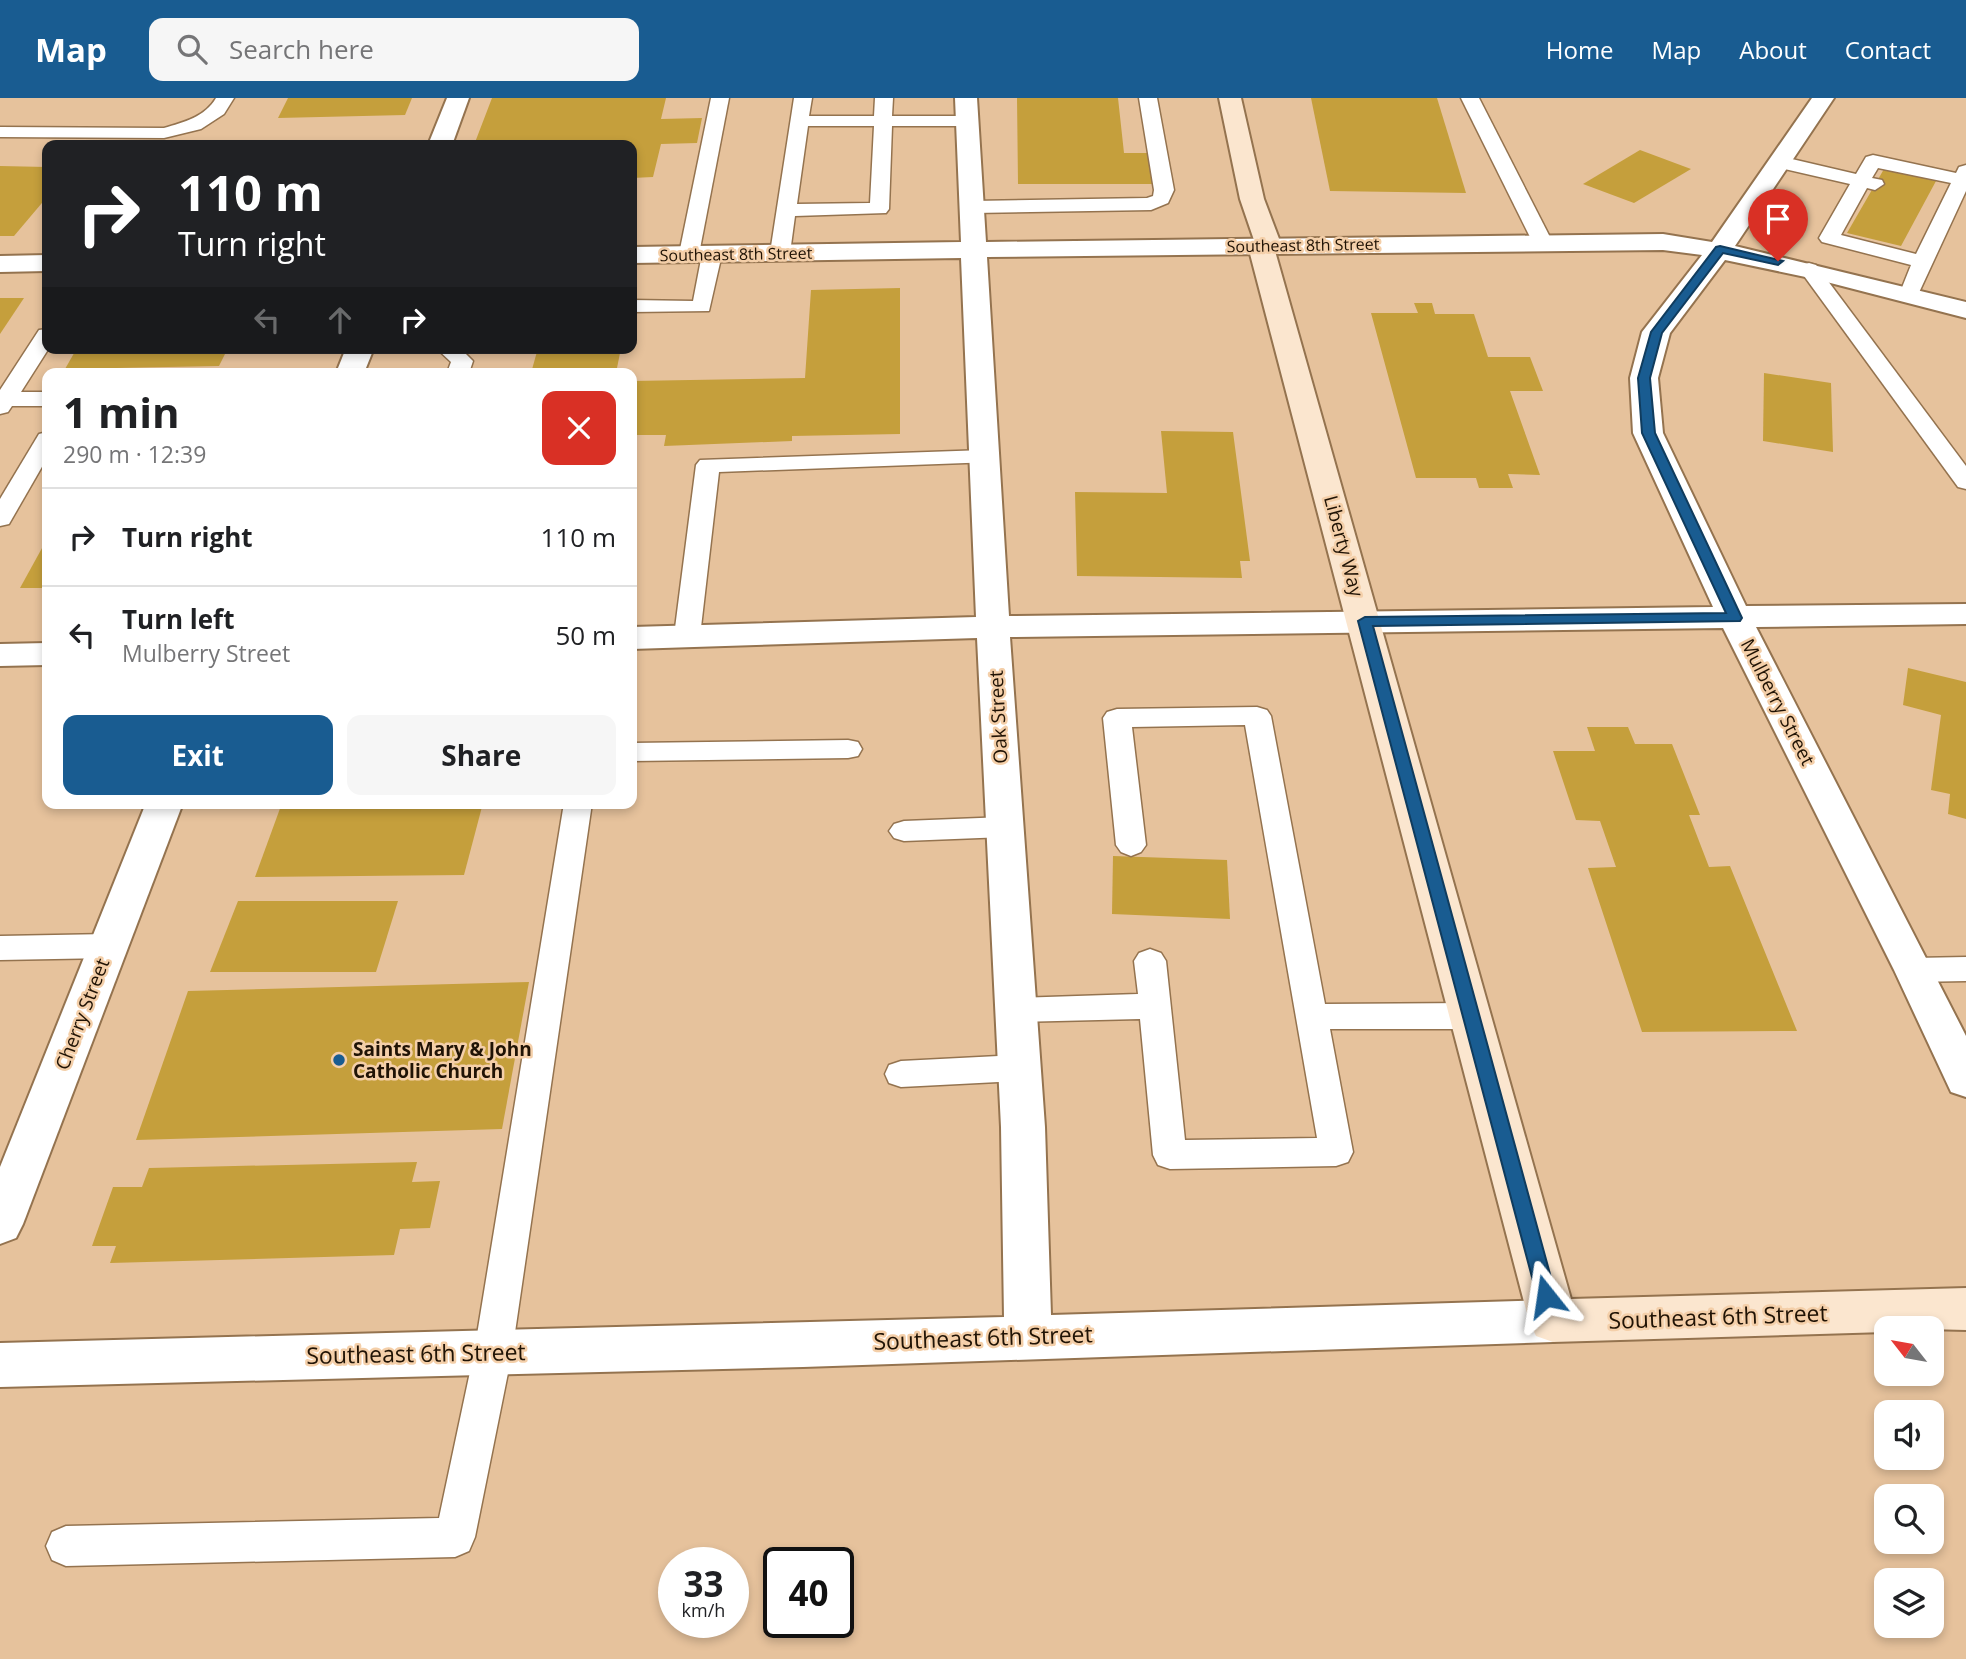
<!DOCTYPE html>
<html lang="en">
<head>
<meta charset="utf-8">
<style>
	body { margin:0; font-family:"Open Sans",sans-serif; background:#f6f6f6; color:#202124; height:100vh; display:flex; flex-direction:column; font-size:26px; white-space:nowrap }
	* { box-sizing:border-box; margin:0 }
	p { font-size:23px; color:#757577 }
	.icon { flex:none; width:38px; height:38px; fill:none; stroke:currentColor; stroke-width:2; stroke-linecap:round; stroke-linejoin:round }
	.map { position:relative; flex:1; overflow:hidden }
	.panel { position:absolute; left:42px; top:270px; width:595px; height:441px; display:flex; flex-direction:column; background:#fff; border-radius:14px; box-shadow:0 4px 10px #0003 }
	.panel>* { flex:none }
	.hud { position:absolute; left:42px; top:42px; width:595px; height:214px; border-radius:14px; box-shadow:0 4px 10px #0003; background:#202124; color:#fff; overflow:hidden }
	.needle { width:46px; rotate:301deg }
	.controls { position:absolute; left:1874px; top:1218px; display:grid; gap:14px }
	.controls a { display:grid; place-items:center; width:70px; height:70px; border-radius:14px; background:#fff; box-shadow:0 4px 10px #0003; font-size:35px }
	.speed { position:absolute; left:658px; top:1449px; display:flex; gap:14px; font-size:35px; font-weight:700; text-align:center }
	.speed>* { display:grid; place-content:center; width:91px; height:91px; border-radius:50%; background:#fff; box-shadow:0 4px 10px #0003; line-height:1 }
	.speed small { font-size:18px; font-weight:400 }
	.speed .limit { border:4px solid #111; border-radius:10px; background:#fff; color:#111 }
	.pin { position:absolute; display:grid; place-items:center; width:60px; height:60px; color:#fff; margin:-72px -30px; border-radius:50% 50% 50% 0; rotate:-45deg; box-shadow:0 0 7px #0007 }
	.pin .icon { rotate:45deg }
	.me { position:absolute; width:77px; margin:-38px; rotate:345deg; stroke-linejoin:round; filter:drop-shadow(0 0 5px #0008) }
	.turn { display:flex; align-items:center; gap:24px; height:147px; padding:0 21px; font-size:32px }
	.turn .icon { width:91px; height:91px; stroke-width:2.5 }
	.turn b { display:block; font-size:49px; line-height:60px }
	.lanes { display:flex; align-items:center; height:66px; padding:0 21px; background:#0003; justify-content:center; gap:35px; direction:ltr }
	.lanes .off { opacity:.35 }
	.round { display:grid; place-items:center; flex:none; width:74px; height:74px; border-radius:14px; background:#f6f6f6 }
	.head { display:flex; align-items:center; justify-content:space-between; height:119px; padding:0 21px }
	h1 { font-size:42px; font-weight:700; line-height:52px }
	.primary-button { display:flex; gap:14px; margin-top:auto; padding:14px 21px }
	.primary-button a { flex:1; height:80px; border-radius:14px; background:#195c91; color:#fff; font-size:28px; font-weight:700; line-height:80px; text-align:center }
	.primary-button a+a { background:#f6f6f6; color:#202124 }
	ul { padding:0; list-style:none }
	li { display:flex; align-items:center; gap:21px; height:98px; padding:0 21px; border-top:2px solid #e0e0e0 }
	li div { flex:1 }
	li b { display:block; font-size:26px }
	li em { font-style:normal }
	header { display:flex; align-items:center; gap:42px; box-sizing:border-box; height:98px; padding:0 35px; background:#195c91; color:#fff }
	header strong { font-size:33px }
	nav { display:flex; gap:38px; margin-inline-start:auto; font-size:24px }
	.search { width:490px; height:63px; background:#f6f6f6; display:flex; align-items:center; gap:18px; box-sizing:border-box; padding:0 24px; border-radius:14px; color:#757577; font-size:26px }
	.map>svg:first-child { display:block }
	.building { fill:#c59f3c }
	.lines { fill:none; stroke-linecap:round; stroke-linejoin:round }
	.lane-casing { stroke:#94734f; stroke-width:3 }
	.street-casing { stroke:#94734f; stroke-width:4 }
	.secondary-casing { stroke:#94734f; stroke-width:4 }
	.lane { fill:#fff; fill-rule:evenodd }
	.street { fill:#fff; fill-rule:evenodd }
	.secondary { fill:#fbe6cf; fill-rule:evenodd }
	.route { fill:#195c91; stroke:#103c5e; stroke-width:2 }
	.poi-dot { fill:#195c91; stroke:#f4cfa9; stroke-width:2.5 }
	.labels { text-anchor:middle; stroke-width:5; stroke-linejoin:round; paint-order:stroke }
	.far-street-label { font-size:16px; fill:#201305; stroke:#f4cfa9 }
	.street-label { font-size:19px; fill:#201305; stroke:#f4cfa9 }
	.poi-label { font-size:19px; font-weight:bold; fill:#201305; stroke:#f4cfa9; text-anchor:start }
	.near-street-label { font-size:23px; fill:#201305; stroke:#f4cfa9 }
</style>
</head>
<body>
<header>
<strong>Map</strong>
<div class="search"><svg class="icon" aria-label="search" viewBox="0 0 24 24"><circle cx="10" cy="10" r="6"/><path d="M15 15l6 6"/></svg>Search here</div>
<nav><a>Home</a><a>Map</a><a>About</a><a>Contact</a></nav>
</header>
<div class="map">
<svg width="1966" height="1561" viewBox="0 0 1966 1561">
	<rect width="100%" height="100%" fill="#e6c29c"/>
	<g class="building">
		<path d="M288,0H412L405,17L278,20Z"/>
		<path d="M492,0H666L661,21L702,20L697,45L661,46L653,79L632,80V47H474Z"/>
		<path d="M1017,0H1118L1124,55H1153L1157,86H1018Z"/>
		<path d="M1311,0H1437L1466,95L1330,93Z"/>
		<path d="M1640,52L1691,71L1634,105L1583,86Z"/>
		<path d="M0,68L47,69V99L14,138H0Z"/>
		<path d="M1884,71L1936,83L1901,148L1847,135Z"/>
		<path d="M900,190V336L792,338V343L664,348L666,337H632V283L805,280L811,192Z"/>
		<path d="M0,200H24L0,236Z"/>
		<path d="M1414,205H1432L1435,216H1474L1488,259H1530L1543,293H1510L1540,377L1508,376L1513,390H1479L1476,380H1416L1371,215H1418Z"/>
		<path d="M77,250H228L219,268L65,271Z"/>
		<path d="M538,250H621L616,275H531Z"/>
		<path d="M1764,275L1831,285L1833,354L1763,343Z"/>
		<path d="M1161,333L1233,334L1250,463H1240L1242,480L1077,478L1075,394L1167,395Z"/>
		<path d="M47,441V490H20Z"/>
		<path d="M1908,570L1966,584V721L1948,716L1950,696L1931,692L1941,617L1903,607Z"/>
		<path d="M1587,629H1628L1635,646H1672L1700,717H1689L1709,769L1730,768L1797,933L1642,934L1588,770L1616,769L1600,723L1576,722L1553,653H1595Z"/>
		<path d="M282,705H483L464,777L255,779Z"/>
		<path d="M1113,758L1227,762L1230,821L1112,816Z"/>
		<path d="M238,803H398L376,874H210Z"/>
		<path d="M529,884L502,1031L136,1042L188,893Z"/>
		<path d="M417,1064L412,1084L440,1083L430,1130L400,1131L394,1157L110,1165L116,1148H92L113,1089H142L149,1070Z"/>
	</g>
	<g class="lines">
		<g class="lane-casing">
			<g id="lane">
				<path d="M216,0H234L224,16L201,31L164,40L0,39V29L164,30C184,24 205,19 216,0Z"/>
				<path d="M711,0H729L699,156L696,160H682L679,156Z"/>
				<path d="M794,0H812L809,18H874L875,0H893L892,18H967L976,23L967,28H892L889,111L886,115L795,118L790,155L787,159H773L770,155ZM808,28H874L870,105L797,106Z"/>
				<path d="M1139,0H1157L1174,92L1168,105L1151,112L973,115L963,109L973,103L1147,100L1153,98L1154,92Z"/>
				<path d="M1461,0H1479L1553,145L1550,149H1536L1533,145Z"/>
				<path d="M1873,57L1956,75L1959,69L1966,67V93L1916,201H1902L1899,197L1911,167L1822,144L1819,140L1850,86L1772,68L1770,64L1779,58L1856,76L1866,59ZM1878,70L1951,85L1916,156L1841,137L1867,90L1875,92L1884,86L1882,82L1872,80Z"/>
				<path d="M712,150L719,152L722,156L709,213L632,214V202L693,203L702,156L705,152Z"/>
				<path d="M1809,165L1816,167L1966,368V391L1958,389L1799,171L1802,167Z"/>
				<path d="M47,231L49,250L21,294H47V308H12L8,314L0,316V292L39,232Z"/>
				<path d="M436,250H460L473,263L469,275H447L451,264Z"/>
				<path d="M47,334V360L9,426L0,428V401L39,336Z"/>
				<path d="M985,352L993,354L997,359L993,364L719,374L700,538L696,544L687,546L678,544L674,538L696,367L700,362Z"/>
				<path d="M1257,609L1267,612L1271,618L1325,906L1471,905L1482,909L1487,918L1482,927L1471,931H1330L1353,1054L1348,1064L1336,1068L1170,1071L1158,1067L1153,1057L1140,921L1016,924L1005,921L1000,912L1005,903L1016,900L1138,896L1134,863L1139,855L1150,851L1161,855L1166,863L1185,1042L1317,1040L1245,627L1132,629L1146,747L1141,754L1131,758L1121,754L1116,747L1103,620L1107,614L1117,611Z"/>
				<path d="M848,642L858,644L862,651L858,658L848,660L632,663V645Z"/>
				<path d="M564,705H592L512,1255L475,1439L469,1453L455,1459L66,1468L52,1462L46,1448L52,1434L66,1428L439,1420L474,1255Z"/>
				<path d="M1005,719L1015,722L1019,729L1015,736L1005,739L904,743L894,740L889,733L894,726L904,723Z"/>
				<path d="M109,836L120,840L124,848L120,856L109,860L0,862V838Z"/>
				<path d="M1966,859V883L1914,884L1903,880L1898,872L1903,864L1914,860Z"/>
				<path d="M1019,957L1031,961L1035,970L1031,979L1019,983L901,989L889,985L885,976L889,967L901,963Z"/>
			</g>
		</g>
		<g class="street-casing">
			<g id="street">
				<path d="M447,0H469L452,47H428Z"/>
				<path d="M955,0H977L986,144L1663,136L1712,144L1812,0H1834L1735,148L1966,204V220L1815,181L1725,162L1670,235L1658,280L1663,335L1746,508L1966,506V526L1756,529L1966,938V999L1951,994L1894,872L1723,530L1010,539L1045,1029L1051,1217L1553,1202L1570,1208L1577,1223L1570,1238L1553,1244L803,1269L0,1289V1245L1004,1219L1001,1029L977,540L632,551V529L976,519L961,160L632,165V149L961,144ZM1663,152L1702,157L1642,234L1630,280L1633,335L1713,509L1009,518L987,159Z"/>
				<path d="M47,157V173L0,174V158Z"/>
				<path d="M346,250H374L364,275H336Z"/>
				<path d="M47,545V567L0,568V546Z"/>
				<path d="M146,705H183L23,1126L16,1140L0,1146V1069Z"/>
			</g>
		</g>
		<g class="secondary-casing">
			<path id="secondary" d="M1219,0H1241L1264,101L1281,146L1275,153L1571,1201L1966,1190V1232L1886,1230V1234L1553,1244L1536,1238L1529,1223L1249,152L1255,145L1240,101Z"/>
		</g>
		<use href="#lane" class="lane"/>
		<use href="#street" class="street"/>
		<use href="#secondary" class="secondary"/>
	</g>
	<path class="route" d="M1720,148L1783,163L1778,167L1723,155L1662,235L1650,280L1655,335L1742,520L1740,523L1373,528L1556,1198L1553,1204L1546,1207L1539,1204L1537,1198L1358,523L1365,519L1726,515L1642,335L1638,280L1651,234L1716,149Z"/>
	<circle class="poi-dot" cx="339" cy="962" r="7"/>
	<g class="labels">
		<g class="far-street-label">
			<text transform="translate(1303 147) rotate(-1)" y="6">Southeast 8th Street</text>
			<text transform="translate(736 156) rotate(-1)" y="6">Southeast 8th Street</text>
		</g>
		<g class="street-label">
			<text transform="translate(1344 448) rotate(75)" y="7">Liberty Way</text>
			<text transform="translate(1778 604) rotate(63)" y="7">Mulberry Street</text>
			<text transform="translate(998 619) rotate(-93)" y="7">Oak Street</text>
			<text transform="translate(82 916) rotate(-69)" y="7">Cherry Street</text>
		</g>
		<g class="poi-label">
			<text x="353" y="958">Saints Mary &amp; John<tspan x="353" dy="22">Catholic Church</tspan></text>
		</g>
		<g class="near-street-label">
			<text transform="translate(1718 1219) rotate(-2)" y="8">Southeast 6th Street</text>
			<text transform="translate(983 1240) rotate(-2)" y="8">Southeast 6th Street</text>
			<text transform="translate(416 1256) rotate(-1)" y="8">Southeast 6th Street</text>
		</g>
	</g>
</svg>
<div class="controls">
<a><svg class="needle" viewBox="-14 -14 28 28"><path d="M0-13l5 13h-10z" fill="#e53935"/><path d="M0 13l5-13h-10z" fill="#757577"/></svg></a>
<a><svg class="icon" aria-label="sound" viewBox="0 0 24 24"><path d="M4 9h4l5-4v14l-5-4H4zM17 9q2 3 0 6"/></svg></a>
<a><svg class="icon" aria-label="search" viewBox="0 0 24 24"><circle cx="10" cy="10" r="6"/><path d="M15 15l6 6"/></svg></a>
<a><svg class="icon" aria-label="layers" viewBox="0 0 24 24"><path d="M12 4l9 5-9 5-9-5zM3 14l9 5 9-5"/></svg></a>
</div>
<div class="speed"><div>33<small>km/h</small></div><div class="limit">40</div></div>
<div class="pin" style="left:1778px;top:163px;background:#d93025"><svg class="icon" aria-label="arrive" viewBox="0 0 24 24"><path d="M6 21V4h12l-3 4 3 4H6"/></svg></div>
<svg class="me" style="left:1546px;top:1198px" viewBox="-20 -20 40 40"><path d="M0-17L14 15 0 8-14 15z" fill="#195c91" stroke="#fff" stroke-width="4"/></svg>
<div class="hud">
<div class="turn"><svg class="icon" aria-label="right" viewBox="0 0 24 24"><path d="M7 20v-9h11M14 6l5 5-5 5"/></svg><div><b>110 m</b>Turn right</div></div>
<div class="lanes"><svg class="icon off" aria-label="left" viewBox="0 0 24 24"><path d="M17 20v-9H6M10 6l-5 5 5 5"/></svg><svg class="icon off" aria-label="ahead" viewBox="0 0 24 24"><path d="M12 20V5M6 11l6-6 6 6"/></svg><svg class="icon" aria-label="right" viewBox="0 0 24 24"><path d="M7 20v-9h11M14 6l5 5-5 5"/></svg></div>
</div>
<section class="panel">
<div class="head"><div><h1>1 min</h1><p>290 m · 12:39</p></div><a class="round" style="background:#d93025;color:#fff"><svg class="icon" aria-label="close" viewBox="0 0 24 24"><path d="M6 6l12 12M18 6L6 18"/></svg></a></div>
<ul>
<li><svg class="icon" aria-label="right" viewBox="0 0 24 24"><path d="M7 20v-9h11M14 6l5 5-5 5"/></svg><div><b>Turn right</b></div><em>110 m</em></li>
<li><svg class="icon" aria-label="left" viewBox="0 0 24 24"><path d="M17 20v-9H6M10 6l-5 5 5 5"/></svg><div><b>Turn left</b><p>Mulberry Street</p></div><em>50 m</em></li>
</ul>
<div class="primary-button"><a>Exit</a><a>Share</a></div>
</section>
</div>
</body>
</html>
